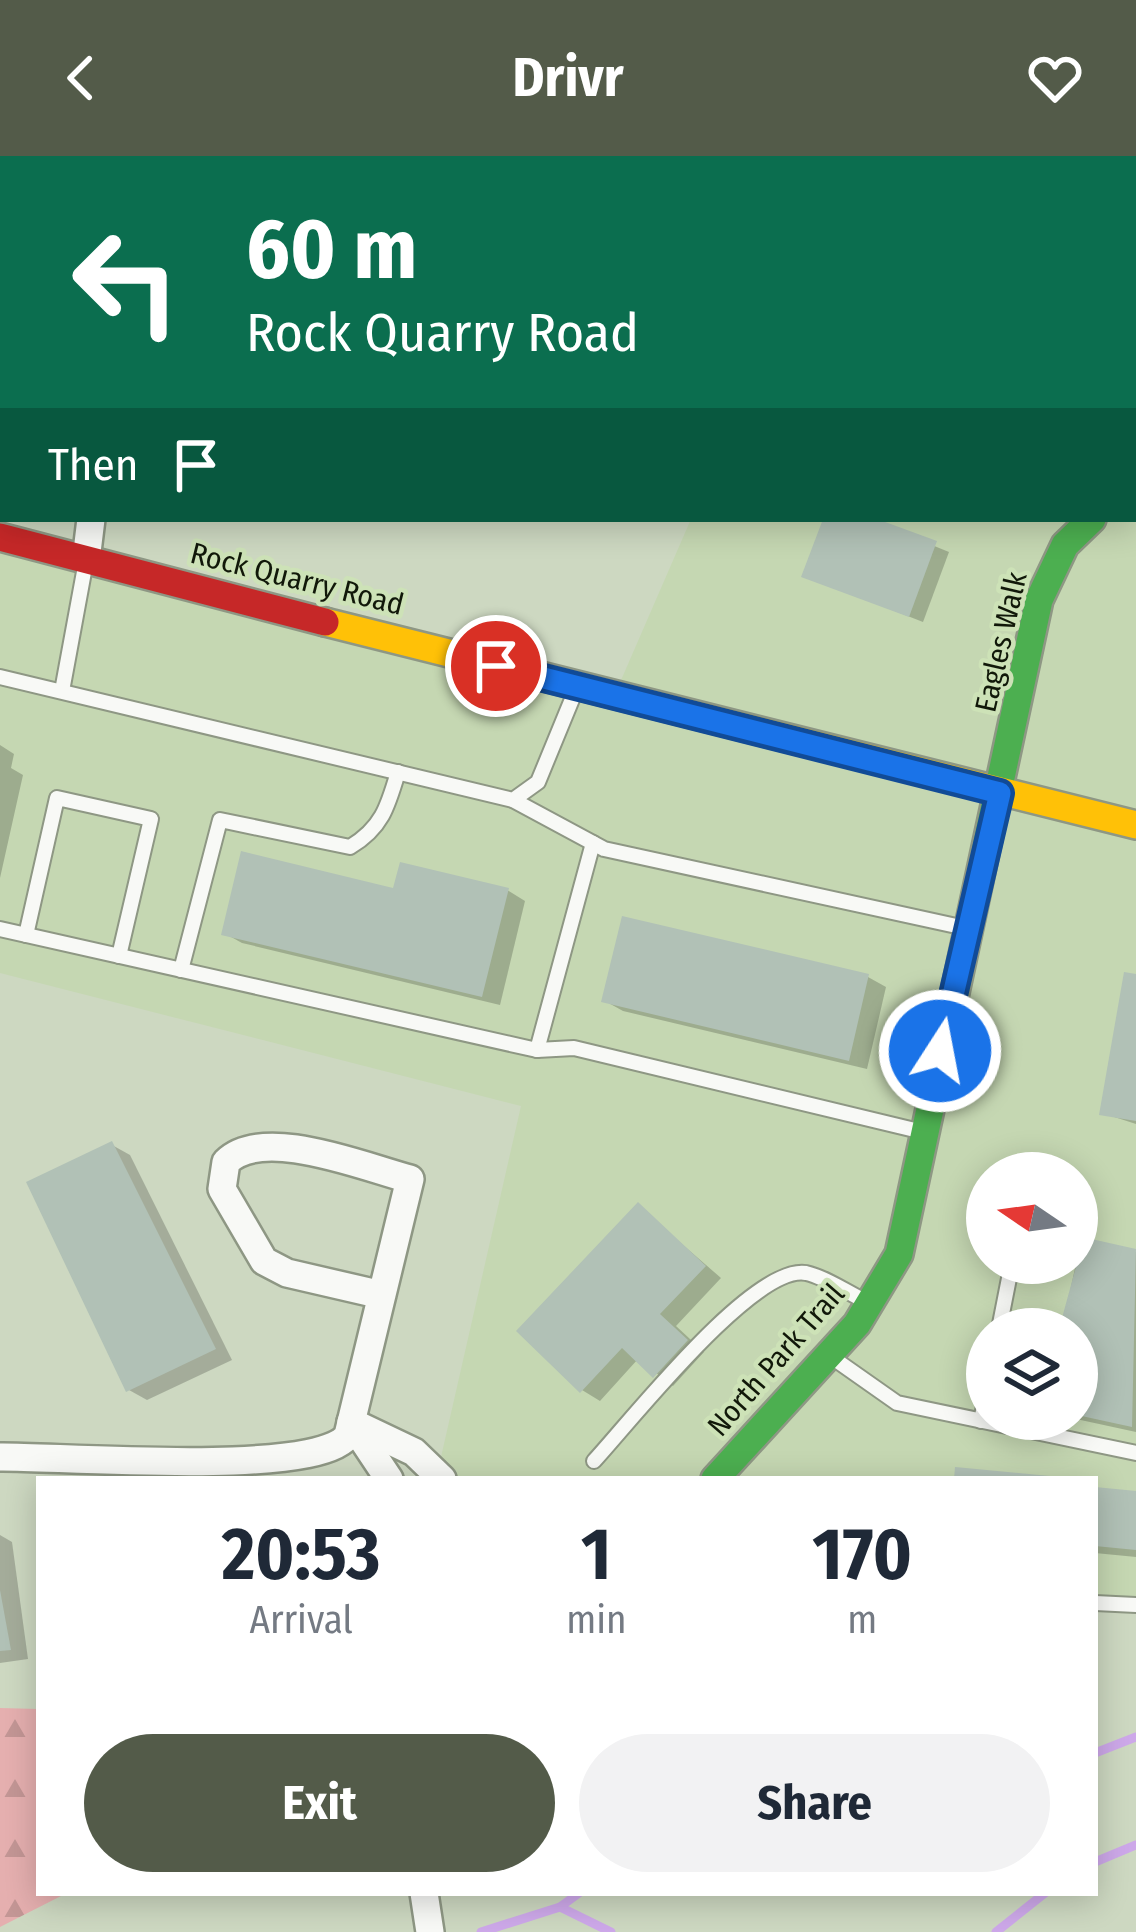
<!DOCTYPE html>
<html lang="en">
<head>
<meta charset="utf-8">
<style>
	body { margin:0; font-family:"Fira Sans Condensed",sans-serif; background:#f2f2f3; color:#1f2937; height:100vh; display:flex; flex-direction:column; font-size:45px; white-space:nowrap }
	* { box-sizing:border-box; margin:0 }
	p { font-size:39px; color:#747a83 }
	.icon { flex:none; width:66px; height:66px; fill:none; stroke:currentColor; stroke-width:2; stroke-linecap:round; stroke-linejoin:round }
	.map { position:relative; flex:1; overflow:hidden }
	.sheet { position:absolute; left:36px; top:1320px; width:1062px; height:420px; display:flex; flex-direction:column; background:#fff; border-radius:0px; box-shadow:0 6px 30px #0003 }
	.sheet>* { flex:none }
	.banner { position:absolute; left:0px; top:0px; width:1137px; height:366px; box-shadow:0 6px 30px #0003; background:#0b6e4f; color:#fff; overflow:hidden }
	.needle { width:78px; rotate:283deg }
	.tools { position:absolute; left:966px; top:996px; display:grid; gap:24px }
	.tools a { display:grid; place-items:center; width:132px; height:132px; border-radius:50%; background:#fff; box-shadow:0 6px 30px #0003; font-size:60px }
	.pin { position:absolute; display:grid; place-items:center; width:102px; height:102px; color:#fff; margin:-51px; border:6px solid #fff; border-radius:50%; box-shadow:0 3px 12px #0007 }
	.me { position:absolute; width:132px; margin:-66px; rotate:11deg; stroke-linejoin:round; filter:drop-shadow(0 0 9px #0008) }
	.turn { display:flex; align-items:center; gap:42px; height:252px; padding:0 48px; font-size:54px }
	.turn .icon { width:156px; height:156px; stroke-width:2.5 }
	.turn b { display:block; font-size:84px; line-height:102px }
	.then { display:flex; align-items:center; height:114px; padding:0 48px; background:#0003; gap:24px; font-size:45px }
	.eta { display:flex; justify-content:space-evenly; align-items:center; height:204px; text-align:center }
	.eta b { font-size:72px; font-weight:700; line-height:84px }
	.button { display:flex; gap:24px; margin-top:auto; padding:24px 48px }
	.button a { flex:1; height:138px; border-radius:72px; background:#535b49; color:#fff; font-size:48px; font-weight:700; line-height:138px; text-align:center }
	.button a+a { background:#f2f2f3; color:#1f2937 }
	header { display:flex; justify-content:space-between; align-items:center; height:156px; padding:0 48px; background:#535b49; color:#fff; font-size:54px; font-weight:700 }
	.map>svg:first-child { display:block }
	.built { fill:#c5d7b2; fill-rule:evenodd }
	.forest { fill:url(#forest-firs) }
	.shadow { fill:#0003 }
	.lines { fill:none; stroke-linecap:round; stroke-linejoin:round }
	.stream { stroke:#cda8e9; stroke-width:9 }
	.building { fill:#b1c1b6 }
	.lane-casing { stroke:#8e9784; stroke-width:18 }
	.street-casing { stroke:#8e9784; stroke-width:32 }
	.fast-casing { stroke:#8e9784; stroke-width:32 }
	.slow-casing { stroke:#8e9784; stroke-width:32 }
	.jam-casing { stroke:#8e9784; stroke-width:32 }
	.lane { stroke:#f8f9f6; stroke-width:14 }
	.street { stroke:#f8f9f6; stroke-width:27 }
	.fast { stroke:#4caf50; stroke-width:27 }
	.slow { stroke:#ffc107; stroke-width:27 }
	.jam { stroke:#c62828; stroke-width:27 }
	.route-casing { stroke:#114b97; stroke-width:30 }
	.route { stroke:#1a73e8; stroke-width:21 }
	.labels { text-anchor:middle; stroke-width:9; stroke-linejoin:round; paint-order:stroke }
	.street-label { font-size:30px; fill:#111809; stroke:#cde2b7 }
</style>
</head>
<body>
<header><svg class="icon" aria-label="back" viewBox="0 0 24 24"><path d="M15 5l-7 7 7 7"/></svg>Drivr<svg class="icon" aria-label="heart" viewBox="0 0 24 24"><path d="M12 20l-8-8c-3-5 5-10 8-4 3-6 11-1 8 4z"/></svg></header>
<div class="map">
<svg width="1136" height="1776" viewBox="0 0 1136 1776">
	<defs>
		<pattern id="forest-firs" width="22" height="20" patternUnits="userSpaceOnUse" patternTransform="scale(3)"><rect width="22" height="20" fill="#e5afaf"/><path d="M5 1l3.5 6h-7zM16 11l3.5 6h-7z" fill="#c39695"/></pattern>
	</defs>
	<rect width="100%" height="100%" fill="#cdd8c1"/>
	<path class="built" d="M840,0H1136V1449L1095,1447V1323H436L521,950L0,817V396L615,538L691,363H1134V3ZM987,1017H1077V1107H987ZM987,1173H1077V1263H987Z"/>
	<path class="forest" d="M0,1552L39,1553V1737H67L0,1771Z"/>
	<g class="shadow">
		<rect x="262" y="0" width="82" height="3"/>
		<path d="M0,14L3,17V72L0,69Z"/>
		<path d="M0,154H3V236L0,235Z"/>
		<path d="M826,363H868L949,396L923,466L805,420Z"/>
		<path d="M0,589L14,598L11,612L23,619L0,722Z"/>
		<path d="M507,734L525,745L500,849L242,787L224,777L395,736Z"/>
		<path d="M624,764L868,821L886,831L867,913L623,855L605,845Z"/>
		<path d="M1136,821V968L1102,957Z"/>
		<path d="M112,989L130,999L232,1204L147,1244L129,1234Z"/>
		<path d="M638,1050L721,1122L676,1170L704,1196L673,1230L638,1203L600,1245L582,1234Z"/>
		<path d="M1081,1084L1136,1096V1276L1076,1263L1077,1173H1062Z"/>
		<path d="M1095,1332L1136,1337V1401L1095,1397Z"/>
		<path d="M0,1379L12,1386L28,1503L0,1507Z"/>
	</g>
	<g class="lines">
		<g class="stream">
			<path d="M1095,1597L1136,1581"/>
			<path d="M1095,1706L1136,1689"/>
			<path d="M560,1751L611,1776"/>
			<path d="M481,1776L560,1751L579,1737"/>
			<path d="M996,1776L1045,1737"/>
		</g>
	</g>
	<g class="building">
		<path d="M823,363H877L937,385L909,461L801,421Z"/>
		<path d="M241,695L393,732L400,706L509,732L482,841L221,779Z"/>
		<path d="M622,760L869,818L849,905L601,846Z"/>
		<path d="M1124,816L1136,818V965L1099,959Z"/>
		<path d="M112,985L216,1193L126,1236L26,1026Z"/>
		<path d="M638,1046L706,1110L660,1158L688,1184L653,1222L622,1192L580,1237L516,1175Z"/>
		<path d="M1078,1080L1136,1093L1132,1271L1077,1259V1173H1059L1077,1107Z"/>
		<path d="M955,1311L1050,1320V1323H954Z"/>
		<path d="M1095,1331L1136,1335V1394L1095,1390Z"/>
		<path d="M0,1434L11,1494L0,1495Z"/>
	</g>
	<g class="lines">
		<g class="lane-casing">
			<g id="lane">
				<path d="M0,521L513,644L538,626L575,536"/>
				<path d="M62,535L86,405"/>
				<path d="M513,644L604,693L961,771"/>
				<path d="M0,773L537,894L574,892L919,975"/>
				<path d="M26,779L57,642L151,663L119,800"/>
				<path d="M181,814L220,664L350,691C382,672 388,650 398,616"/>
				<path d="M537,894L593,687"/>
				<path d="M999,1173L1012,1107"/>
				<path d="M833,1202L897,1247L1136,1297"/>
				<path d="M981,1265L987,1235"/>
				<path d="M594,1305C631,1265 754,1108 806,1117C825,1121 848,1137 865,1145"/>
				<path d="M1095,1447L1136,1449"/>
			</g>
		</g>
		<g class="street-casing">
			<g id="street">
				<path d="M134,0L135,3"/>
				<path d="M1134,342H1136"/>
				<path d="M86,404L91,363"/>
				<path d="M351,1266L414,1296L442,1323"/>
				<path d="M353,1269L389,1323"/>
				<path d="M0,1301C56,1300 322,1322 348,1279L410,1023C364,1011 263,969 226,1006L222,1033L264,1105L287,1117L382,1139"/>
				<path d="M424,1737L430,1776"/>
			</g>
		</g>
		<g class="fast-casing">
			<path id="fast" d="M715,1323L857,1168L899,1098L1039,444L1065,389L1092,363"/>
		</g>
		<g class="slow-casing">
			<path id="slow" d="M325,466L1136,669"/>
		</g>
		<g class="jam-casing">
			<path id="jam" d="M0,381L325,466"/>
		</g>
		<use href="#lane" class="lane"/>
		<use href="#street" class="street"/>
		<use href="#fast" class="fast"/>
		<use href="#slow" class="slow"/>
		<use href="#jam" class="jam"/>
	</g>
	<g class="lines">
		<g class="route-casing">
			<path id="route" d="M496,510L1000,637L940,895"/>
		</g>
		<use href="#route" class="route"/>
	</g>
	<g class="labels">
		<g class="street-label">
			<text transform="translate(297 423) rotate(14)" y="10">Rock Quarry Road</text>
			<text transform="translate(1001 486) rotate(-77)" y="10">Eagles Walk</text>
			<text transform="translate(776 1204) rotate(-49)" y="10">North Park Trail</text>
		</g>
	</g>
</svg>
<div class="tools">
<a><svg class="needle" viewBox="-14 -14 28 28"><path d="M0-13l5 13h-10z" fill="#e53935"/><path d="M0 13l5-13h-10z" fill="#747a83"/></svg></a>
<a><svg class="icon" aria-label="layers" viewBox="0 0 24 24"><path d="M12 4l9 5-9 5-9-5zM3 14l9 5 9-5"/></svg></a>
</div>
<div class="pin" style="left:496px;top:510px;background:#d93025"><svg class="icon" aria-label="arrive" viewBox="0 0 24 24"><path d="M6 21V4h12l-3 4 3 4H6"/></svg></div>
<svg class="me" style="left:940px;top:895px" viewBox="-20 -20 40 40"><circle r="17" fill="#1a73e8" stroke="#fff" stroke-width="3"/><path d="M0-11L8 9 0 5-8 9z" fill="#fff"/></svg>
<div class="banner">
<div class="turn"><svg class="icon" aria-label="left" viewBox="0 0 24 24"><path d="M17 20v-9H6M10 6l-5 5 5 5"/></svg><div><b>60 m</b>Rock Quarry Road</div></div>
<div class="then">Then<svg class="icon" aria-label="arrive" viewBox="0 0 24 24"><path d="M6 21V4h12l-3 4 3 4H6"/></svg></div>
</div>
<section class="sheet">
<div class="eta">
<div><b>20:53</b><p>Arrival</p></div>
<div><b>1</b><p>min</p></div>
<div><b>170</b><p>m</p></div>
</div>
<div class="button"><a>Exit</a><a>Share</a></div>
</section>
</div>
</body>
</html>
